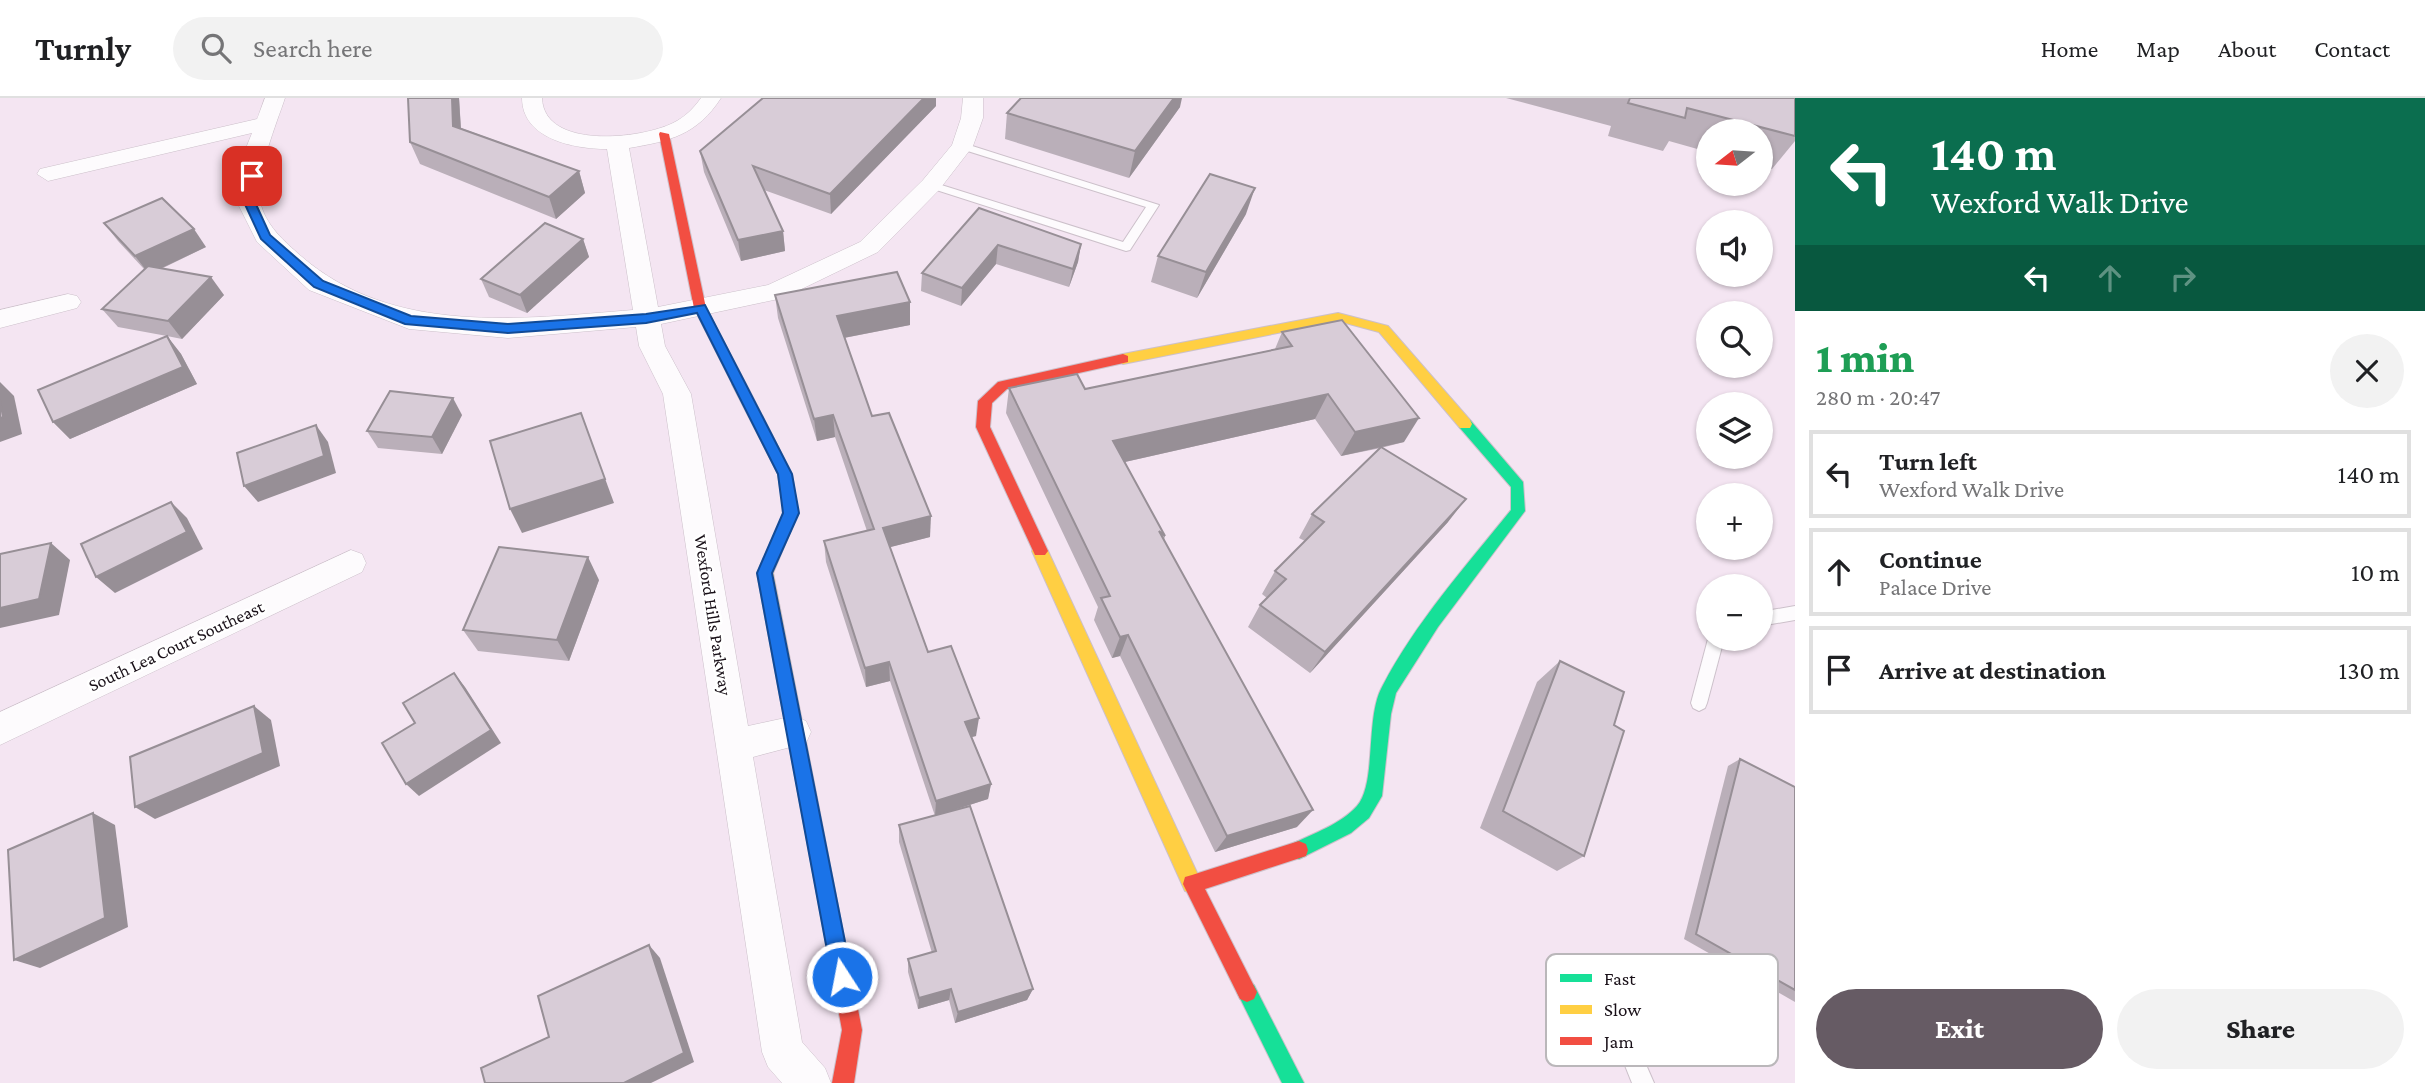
<!DOCTYPE html>
<html lang="en">
<head>
<meta charset="utf-8">
<style>
	body { margin:0; font-family:"Crimson Pro",serif; background:#f2f2f2; color:#202124; height:100vh; display:flex; flex-direction:column; font-size:26px; white-space:nowrap }
	* { box-sizing:border-box; margin:0 }
	p { font-size:23px; color:#757577 }
	.icon { flex:none; width:38px; height:38px; fill:none; stroke:currentColor; stroke-width:2; stroke-linecap:round; stroke-linejoin:round }
	.map { position:relative; flex:1; overflow:hidden }
	.side { display:flex; flex-direction:column; background:#fff; width:630px }
	.side>* { flex:none }
	.banner { background:#0b6e4f; color:#fff; overflow:hidden }
	.needle { width:46px; rotate:253deg }
	.controls { position:absolute; left:1696px; top:21px; display:grid; gap:14px }
	.controls a { display:grid; place-items:center; width:77px; height:77px; border-radius:50%; background:#fff; box-shadow:0 2px 5px #0004; font-size:35px }
	.pin { position:absolute; display:grid; place-items:center; width:60px; height:60px; color:#fff; margin:-30px; border-radius:14px; box-shadow:0 4px 10px #0006 }
	.me { position:absolute; width:77px; margin:-38px; rotate:349deg; stroke-linejoin:round; filter:drop-shadow(0 0 5px #0008) }
	.turn { display:flex; align-items:center; gap:24px; height:147px; padding:0 21px; font-size:32px }
	.turn .icon { width:91px; height:91px; stroke-width:2.5 }
	.turn b { display:block; font-size:49px; line-height:60px }
	.lanes { display:flex; align-items:center; height:66px; padding:0 21px; background:#0003; justify-content:center; gap:35px; direction:ltr }
	.lanes .off { opacity:.35 }
	.round { display:grid; place-items:center; flex:none; width:74px; height:74px; border-radius:37px; background:#f2f2f2 }
	.headline { display:flex; align-items:center; justify-content:space-between; height:119px; padding:0 21px }
	h1 { font-size:42px; font-weight:800; line-height:52px; color:#1e9e55 }
	.action { display:flex; gap:14px; margin-top:auto; padding:14px 21px }
	.action a { flex:1; height:80px; border-radius:42px; background:#665b64; color:#fff; font-size:28px; font-weight:800; line-height:80px; text-align:center }
	.action a+a { background:#f2f2f2; color:#202124 }
	ul { padding:0; list-style:none }
	li { display:flex; align-items:center; gap:21px; height:88px; margin:0 14px 10px; padding:0 7px; border:4px solid #e0e0e0; border-radius:0px }
	li div { flex:1 }
	li b { display:block; font-size:26px }
	li em { font-style:normal }
	header { display:flex; align-items:center; gap:42px; box-sizing:border-box; height:98px; padding:0 35px; background:#fff; border-bottom:2px solid #e0e0e0 }
	header strong { font-size:33px }
	nav { display:flex; gap:38px; margin-inline-start:auto; font-size:24px }
	.search { width:490px; height:63px; background:#f2f2f2; display:flex; align-items:center; gap:18px; box-sizing:border-box; padding:0 24px; border-radius:38px; color:#757577; font-size:26px }
	main { display:flex; flex:1; min-height:0 }
	.map>svg:first-child { display:block }
	.lines { fill:none; stroke-linecap:round; stroke-linejoin:round }
	.lane-casing { stroke:#ccc0ca; stroke-width:2 }
	.street-casing { stroke:#ccc0ca; stroke-width:1 }
	.fast-casing { stroke:#ccc0ca; stroke-width:2 }
	.slow-casing { stroke:#ccc0ca; stroke-width:2 }
	.jam-casing { stroke:#ccc0ca; stroke-width:2 }
	.lane { fill:#fdfbfd; fill-rule:evenodd }
	.street { fill:#fdfbfd; fill-rule:evenodd }
	.fast { fill:#16e098; fill-rule:evenodd }
	.slow { fill:#ffcf43; fill-rule:evenodd }
	.jam { fill:#f24e42; fill-rule:evenodd }
	.wall { fill:#baafb9 }
	.shaded-wall { fill:#978f96 }
	.building { fill:#d8ccd7; stroke:#978f96; stroke-width:2 }
	.route { fill:#1a73e8; stroke:#114b97; stroke-width:2 }
	.labels { text-anchor:middle; stroke-width:5; stroke-linejoin:round; paint-order:stroke }
	.street-label { font-size:18px; fill:#191018; stroke:#fff }
	.key { fill:#fff; stroke:#bab7ba; stroke-width:2 }
	.key-label { font-size:19px; fill:#191018 }
</style>
</head>
<body>
<header>
<strong>Turnly</strong>
<div class="search"><svg class="icon" aria-label="search" viewBox="0 0 24 24"><circle cx="10" cy="10" r="6"/><path d="M15 15l6 6"/></svg>Search here</div>
<nav><a>Home</a><a>Map</a><a>About</a><a>Contact</a></nav>
</header>
<main>
<div class="map">
<svg width="1795" height="985" viewBox="0 0 1795 985">
	<rect width="100%" height="100%" fill="#f4e5f2"/>
	<g class="lines">
		<g class="lane-casing">
			<g id="lane">
				<path d="M958,46H966L1159,107L1130,152L1126,153L927,89V85H935L1123,144L1146,109L958,50Z"/>
				<path d="M1795,508V522L1760,528V514Z"/>
				<path d="M1708,541H1724L1707,605L1705,610L1699,613L1693,610L1691,605Z"/>
				<path d="M1620,920L1627,923L1654,985H1632L1610,930L1613,923Z"/>
			</g>
		</g>
		<g class="street-casing">
			<g id="street">
				<path d="M265,0H285C277,24 255,78 260,103C265,127 284,143 301,158C393,238 521,221 633,212L607,51C574,51 522,41 522,0H542C544,52 641,41 673,25C685,19 693,11 701,0H721C697,37 670,43 629,50L658,209L768,187L860,144L923,82L952,47L961,20L963,0H983V20L973,48L939,92L878,154L783,200L661,226L665,248L691,296L748,628L794,618L806,623L811,634L806,645L753,659L802,944L825,970L831,985H782L768,969L762,954L663,296L639,248L636,229L508,240L409,231L309,192L257,144L236,102L244,55L252,35L48,83L37,76L40,71L257,21Z"/>
				<path d="M68,196L77,198L81,204L77,210L0,230V212Z"/>
				<path d="M351,452L362,456L366,465L362,474L0,647V614Z"/>
			</g>
		</g>
		<g class="fast-casing">
			<g id="fast">
				<path d="M1465,321L1470,322L1523,384L1525,413L1438,529L1396,595L1391,616L1382,698L1369,720L1351,735L1299,761L1292,758L1290,752L1292,746C1314,735 1341,726 1357,708C1377,685 1365,620 1382,589C1415,525 1466,468 1511,412V389L1460,330L1458,326Z"/>
				<path d="M1247,884L1254,887L1304,985H1282L1237,894L1240,887Z"/>
			</g>
		</g>
		<g class="slow-casing">
			<g id="slow">
				<path d="M1338,215L1388,228L1470,322L1472,326L1470,330H1460L1379,234L1338,223L1123,266L1116,261L1123,256Z"/>
				<path d="M739,281L746,286L792,376L798,415L773,475L817,700L814,706L808,709L802,706L799,700L757,475L784,415L778,376L732,286Z"/>
				<path d="M1040,447L1045,449L1048,453L1199,779L1201,786L1199,793L1192,795L1185,793L1032,453L1035,449Z"/>
			</g>
		</g>
		<g class="jam-casing">
			<g id="jam">
				<path d="M660,34L669,36L706,210L746,286L744,289H734L694,210L659,36Z"/>
				<path d="M1123,256L1128,258V264L1007,291L992,305L990,329L1048,453L1045,457H1035L976,329L978,303L998,284Z"/>
				<path d="M808,691L814,694L817,700L862,932L854,985H832L842,932L799,700L802,694Z"/>
				<path d="M1299,743L1306,746L1308,752L1306,758L1205,791L1257,894L1254,901L1247,904L1240,901L1183,786L1185,779L1192,777Z"/>
			</g>
		</g>
		<use href="#lane" class="lane"/>
		<use href="#street" class="street"/>
		<use href="#fast" class="fast"/>
		<use href="#slow" class="slow"/>
		<use href="#jam" class="jam"/>
	</g>
	<g class="wall">
		<path d="M408,0H459L461,30L579,73L585,95L556,121L420,66L410,44Z"/>
		<path d="M1506,0H1795V43L1772,71L1760,68V33H1708V54L1669,43L1663,53L1608,38L1611,28Z"/>
		<path d="M936,8L831,116L764,92L783,133L785,153L741,163L704,74L700,53Z"/>
		<path d="M1180,9L1129,80L1005,41L1007,15Z"/>
		<path d="M979,110L1081,146L1078,164L1069,189L996,166L961,208L921,193L922,175Z"/>
		<path d="M1246,116L1197,200L1151,184L1158,158Z"/>
		<path d="M104,125L206,149L161,171L224,197L182,241L167,238L181,256L197,286L70,341L53,324L167,238L118,229L102,211L144,171L118,143Z"/>
		<path d="M583,141L589,159L527,215L489,199L481,181Z"/>
		<path d="M775,197L910,204V227L844,240L872,318L930,439L890,449L928,554L976,638L972,639L991,686L988,701L951,713L1033,891L1027,902L955,925L949,902L918,911L908,874V861L932,855L899,744V727L935,718L890,583L866,589L826,464L824,443L867,433L835,339L817,343L778,220Z"/>
		<path d="M1282,234L1404,344L1381,350L1448,424L1310,575L1248,529L1260,507L1267,500L1262,496L1275,473L1305,443L1299,440L1312,416L1381,350L1341,358L1315,321L1125,364L1165,438L1164,442L1297,729L1215,754L1120,558L1112,560L1094,522L1098,509L1006,315L1009,290L1085,291L1275,251Z"/>
		<path d="M462,317L442,356L378,350L367,333Z"/>
		<path d="M599,482L569,563L478,553L463,532Z"/>
		<path d="M1560,563L1584,758L1557,773L1480,730L1537,584Z"/>
		<path d="M1740,661L1795,689V904L1684,841L1728,668Z"/>
	</g>
	<g class="shaded-wall">
		<path d="M452,0H459L462,50L453,28Z"/>
		<path d="M924,0H936V8L831,116L830,96Z"/>
		<path d="M1174,0H1182L1180,9L1129,80L1135,53Z"/>
		<path d="M579,73L585,95L556,121L549,99Z"/>
		<path d="M1255,90L1246,116L1197,200L1206,174Z"/>
		<path d="M194,131L206,149L149,176L135,158Z"/>
		<path d="M783,133L785,153L741,163L738,142Z"/>
		<path d="M583,141L589,159L527,215L520,197Z"/>
		<path d="M1081,146L1078,164L1069,189L1073,171Z"/>
		<path d="M998,147L996,166L961,208L962,190Z"/>
		<path d="M211,179L224,197L182,241L168,223Z"/>
		<path d="M910,204V227L838,241L837,218Z"/>
		<path d="M167,238L181,256L197,286L70,341L53,324Z"/>
		<path d="M0,284L14,298L22,336L0,344Z"/>
		<path d="M1328,296L1315,321L1107,368L1113,343Z"/>
		<path d="M453,300L462,317L442,356L432,339Z"/>
		<path d="M581,315L614,405L522,435L510,411Z"/>
		<path d="M833,317L835,339L817,343L814,321Z"/>
		<path d="M1419,320L1404,344L1341,358L1355,334Z"/>
		<path d="M316,327L328,344L336,375L258,404L244,388Z"/>
		<path d="M1466,401L1448,424L1310,575L1325,554Z"/>
		<path d="M171,404L187,420L203,451L115,495L96,479Z"/>
		<path d="M931,418L930,439L883,451V430Z"/>
		<path d="M51,445L70,462L59,517L0,530V510Z"/>
		<path d="M588,459L599,482L569,563L557,542Z"/>
		<path d="M1128,537L1120,558L1112,560L1120,539Z"/>
		<path d="M889,564L890,583L866,589L865,570Z"/>
		<path d="M454,575L465,589L501,645L419,698L406,686Z"/>
		<path d="M254,608L271,622L280,668L155,721L135,709Z"/>
		<path d="M979,620L976,638L963,641L965,624Z"/>
		<path d="M991,686L988,701L935,718L936,703Z"/>
		<path d="M1313,712L1297,729L1215,754L1227,738Z"/>
		<path d="M93,715L115,727L128,829L40,870L14,862Z"/>
		<path d="M649,847L660,860L694,964L651,985H624Z"/>
		<path d="M951,891L949,902L918,911L919,900Z"/>
		<path d="M1033,891L1027,902L955,925L958,914Z"/>
	</g>
	<g class="building">
		<path d="M408,0H452L453,28L579,73L549,99L410,44Z"/>
		<path d="M763,0H924L830,96L753,68L783,133L738,142L700,53Z"/>
		<path d="M1021,0H1174L1135,53L1007,15Z"/>
		<path d="M1630,0H1795V38L1687,10L1685,20L1628,5Z"/>
		<path d="M1210,76L1255,90L1206,174L1158,158Z"/>
		<path d="M162,100L194,131L135,158L104,125Z"/>
		<path d="M979,110L1081,146L1073,171L998,147L962,190L922,175Z"/>
		<path d="M545,125L583,141L520,197L481,181Z"/>
		<path d="M148,168L211,179L168,223L102,211Z"/>
		<path d="M897,174L910,204L837,218L872,318L889,315L931,418L883,430L928,554L951,548L979,620L965,624L991,686L936,703L889,564L865,570L824,443L874,431L833,317L814,321L775,197Z"/>
		<path d="M1342,222L1419,320L1355,334L1328,296L1113,343L1165,438L1159,433L1313,712L1227,738L1128,537L1120,539L1101,500L1110,498L1009,290L1077,276L1085,291L1292,248L1282,234Z"/>
		<path d="M167,238L183,269L53,324L38,292Z"/>
		<path d="M390,293L453,300L432,339L367,333Z"/>
		<path d="M0,302L3,319L0,320Z"/>
		<path d="M581,315L605,381L510,411L490,343Z"/>
		<path d="M316,327L324,358L244,388L237,355Z"/>
		<path d="M1381,349L1466,401L1325,554L1260,507L1286,481L1275,473L1324,424L1312,416Z"/>
		<path d="M171,404L187,434L96,479L81,446Z"/>
		<path d="M51,445L39,501L0,510V456Z"/>
		<path d="M499,449L588,459L557,542L463,532Z"/>
		<path d="M1560,563L1624,594L1614,627L1624,633L1584,758L1503,713Z"/>
		<path d="M454,575L491,632L406,686L382,645L415,625L403,605Z"/>
		<path d="M254,608L263,655L135,709L130,659Z"/>
		<path d="M1740,661L1795,689V892L1696,836Z"/>
		<path d="M970,708L1033,891L958,914L951,891L919,900L908,861L936,853L899,727Z"/>
		<path d="M93,715L105,820L14,862L8,752Z"/>
		<path d="M649,847L684,955L624,985H485L481,970L549,939L538,898Z"/>
	</g>
	<path class="route" d="M252,75L258,78L254,102L270,137L323,183L411,218L508,226L646,216L705,207L792,376L799,415L772,475L852,879L849,887L842,889L835,887L832,879L757,475L783,415L778,376L697,215L646,225L508,235L405,226L314,189L261,141L243,102L246,78Z"/>
	<g class="labels">
		<g class="street-label">
			<text transform="translate(713 517) rotate(81)" y="6">Wexford Hills Parkway</text>
			<text transform="translate(176 548) rotate(-25)" y="6">South Lea Court Southeast</text>
		</g>
	</g>
	<rect x="1546" y="856" width="232" height="112" rx="10" class="key"/>
	<rect x="1560" y="876" width="32" height="8" fill="#16e098"/>
	<rect x="1560" y="907" width="32" height="9" fill="#ffcf43"/>
	<rect x="1560" y="939" width="32" height="8" fill="#f24e42"/>
	<g class="key-label">
		<text x="1604" y="887">Fast</text>
		<text x="1604" y="918">Slow</text>
		<text x="1604" y="950">Jam</text>
	</g>
</svg>
<div class="controls">
<a><svg class="needle" viewBox="-14 -14 28 28"><path d="M0-13l5 13h-10z" fill="#e53935"/><path d="M0 13l5-13h-10z" fill="#757577"/></svg></a>
<a><svg class="icon" aria-label="sound" viewBox="0 0 24 24"><path d="M4 9h4l5-4v14l-5-4H4zM17 9q2 3 0 6"/></svg></a>
<a><svg class="icon" aria-label="search" viewBox="0 0 24 24"><circle cx="10" cy="10" r="6"/><path d="M15 15l6 6"/></svg></a>
<a><svg class="icon" aria-label="layers" viewBox="0 0 24 24"><path d="M12 4l9 5-9 5-9-5zM3 14l9 5 9-5"/></svg></a>
<a>+</a>
<a>−</a>
</div>
<div class="pin" style="left:252px;top:78px;background:#d93025"><svg class="icon" aria-label="arrive" viewBox="0 0 24 24"><path d="M6 21V4h12l-3 4 3 4H6"/></svg></div>
<svg class="me" style="left:842px;top:879px" viewBox="-20 -20 40 40"><circle r="17" fill="#1a73e8" stroke="#fff" stroke-width="3"/><path d="M0-11L8 9 0 5-8 9z" fill="#fff"/></svg>
</div>
<section class="side">
<div class="banner">
<div class="turn"><svg class="icon" aria-label="left" viewBox="0 0 24 24"><path d="M17 20v-9H6M10 6l-5 5 5 5"/></svg><div><b>140 m</b>Wexford Walk Drive</div></div>
<div class="lanes"><svg class="icon" aria-label="left" viewBox="0 0 24 24"><path d="M17 20v-9H6M10 6l-5 5 5 5"/></svg><svg class="icon off" aria-label="ahead" viewBox="0 0 24 24"><path d="M12 20V5M6 11l6-6 6 6"/></svg><svg class="icon off" aria-label="right" viewBox="0 0 24 24"><path d="M7 20v-9h11M14 6l5 5-5 5"/></svg></div>
</div>
<div class="headline"><div><h1>1 min</h1><p>280 m · 20:47</p></div><a class="round"><svg class="icon" aria-label="close" viewBox="0 0 24 24"><path d="M6 6l12 12M18 6L6 18"/></svg></a></div>
<ul>
<li><svg class="icon" aria-label="left" viewBox="0 0 24 24"><path d="M17 20v-9H6M10 6l-5 5 5 5"/></svg><div><b>Turn left</b><p>Wexford Walk Drive</p></div><em>140 m</em></li>
<li><svg class="icon" aria-label="ahead" viewBox="0 0 24 24"><path d="M12 20V5M6 11l6-6 6 6"/></svg><div><b>Continue</b><p>Palace Drive</p></div><em>10 m</em></li>
<li><svg class="icon" aria-label="arrive" viewBox="0 0 24 24"><path d="M6 21V4h12l-3 4 3 4H6"/></svg><div><b>Arrive at destination</b></div><em>130 m</em></li>
</ul>
<div class="action"><a>Exit</a><a>Share</a></div>
</section>
</main>
</body>
</html>
